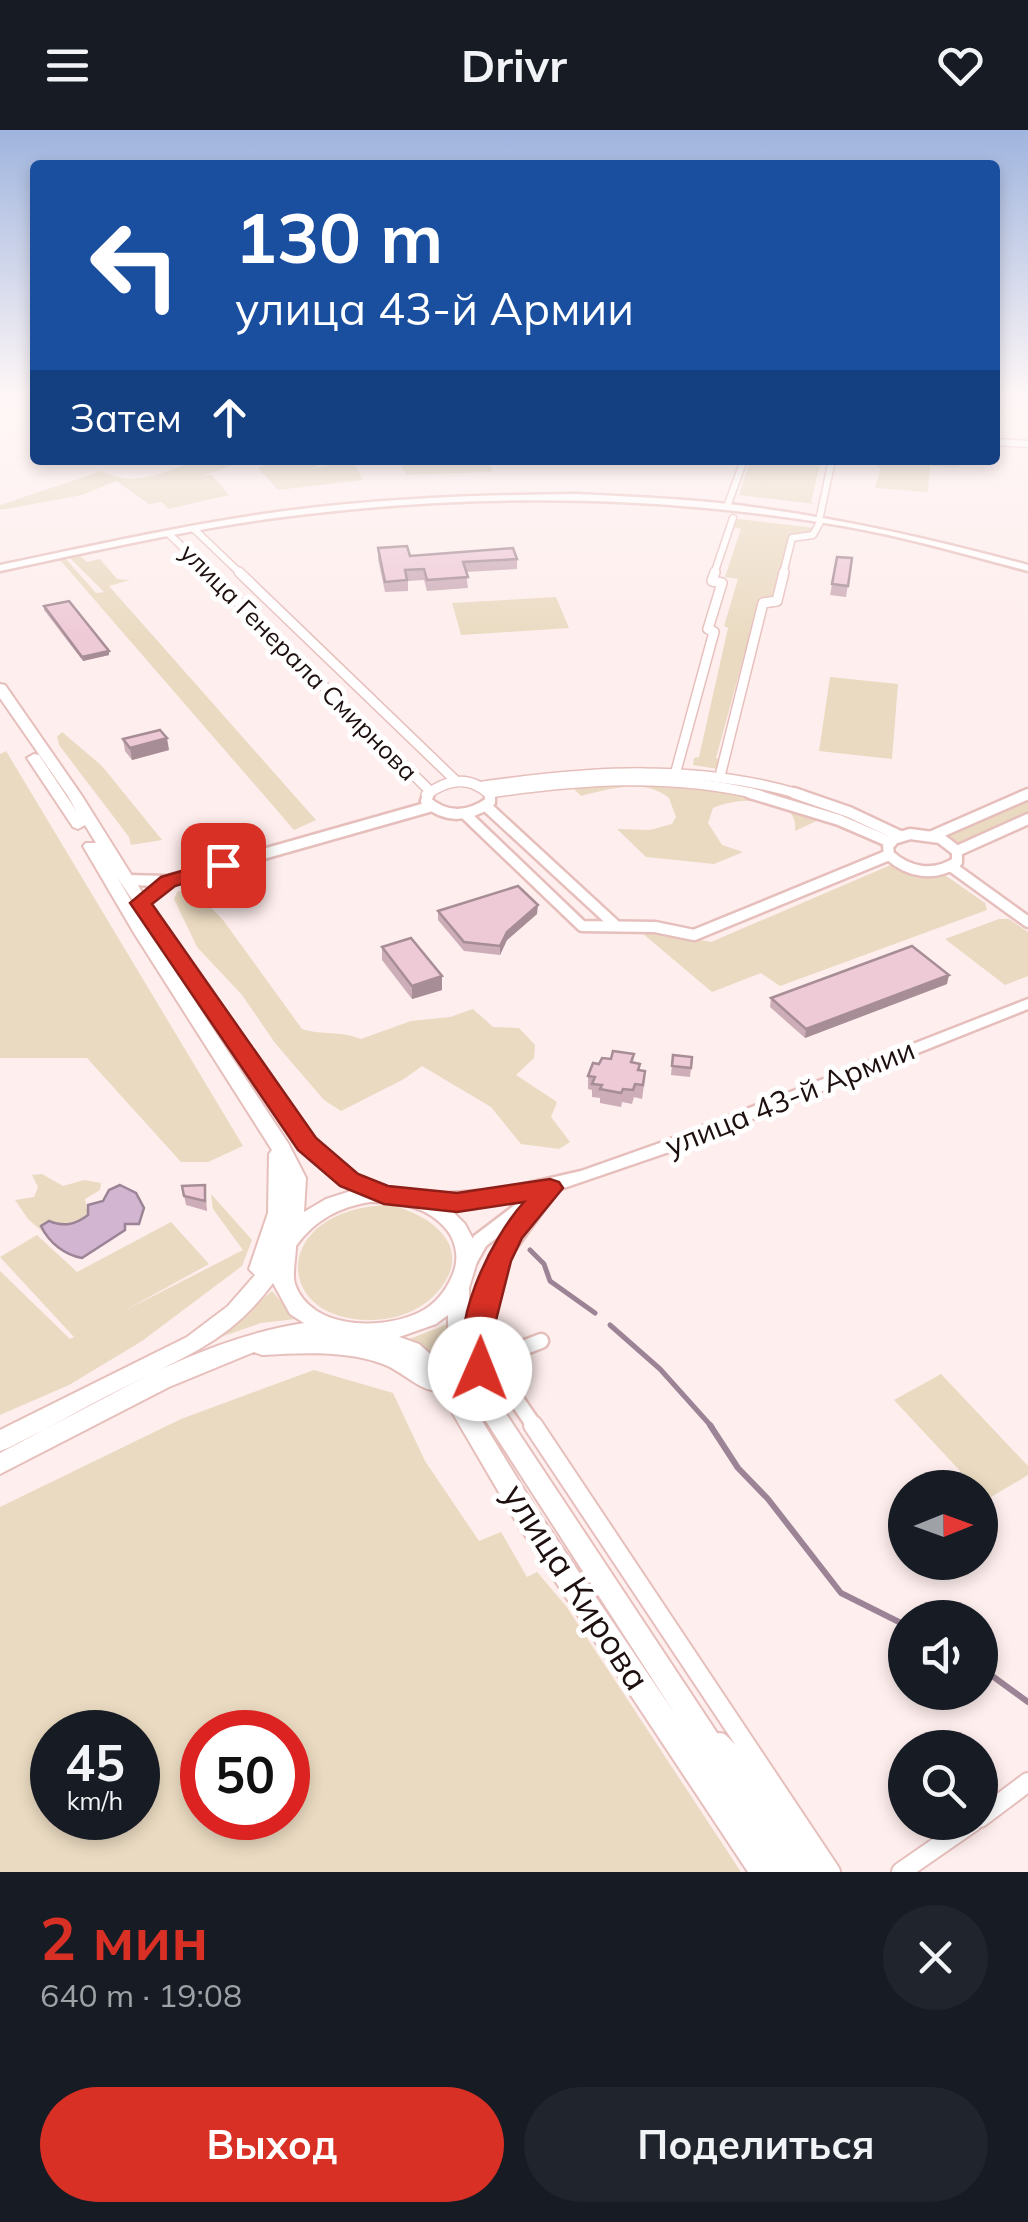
<!DOCTYPE html>
<html lang="ru">
<head>
<meta charset="utf-8">
<style>
	body { margin:0; font-family:Mulish,sans-serif; background:#20242c; color:#f1f3f6; height:100vh; display:flex; flex-direction:column; font-size:38px; white-space:nowrap }
	* { box-sizing:border-box; margin:0 }
	p { font-size:32px; color:#9ea1a6 }
	.icon { flex:none; width:55px; height:55px; fill:none; stroke:currentColor; stroke-width:2; stroke-linecap:round; stroke-linejoin:round }
	.map { position:relative; height:1742px; overflow:hidden }
	.details { display:flex; flex-direction:column; background:#171b24; flex:1 }
	.details>* { flex:none }
	.guide { position:absolute; left:30px; top:30px; width:970px; height:305px; border-radius:10px; box-shadow:0 5px 15px #0003; background:#1a4fa0; color:#fff; overflow:hidden }
	.needle { width:65px; rotate:89deg }
	.tools { position:absolute; left:888px; top:1340px; display:grid; gap:20px }
	.tools a { display:grid; place-items:center; width:110px; height:110px; border-radius:50%; background:#171b24; box-shadow:0 5px 15px #0003; font-size:50px }
	.speed { position:absolute; left:30px; top:1580px; display:flex; gap:20px; font-size:50px; font-weight:700; text-align:center }
	.speed>* { display:grid; place-content:center; width:130px; height:130px; border-radius:50%; background:#171b24; box-shadow:0 5px 15px #0003; line-height:1 }
	.speed small { font-size:25px; font-weight:400 }
	.speed .limit { border:15px solid #d22; background:#fff; color:#111 }
	.pin { position:absolute; display:grid; place-items:center; width:85px; height:85px; color:#fff; margin:-42px; border-radius:20px; box-shadow:0 5px 15px #0006 }
	.me { position:absolute; width:110px; margin:-55px; rotate:1deg; stroke-linejoin:round; filter:drop-shadow(0 0 8px #0008) }
	.turn { display:flex; align-items:center; gap:35px; height:210px; padding:0 40px; font-size:45px }
	.turn .icon { width:130px; height:130px; stroke-width:2.5 }
	.turn b { display:block; font-size:70px; line-height:85px }
	.then { display:flex; align-items:center; height:95px; padding:0 40px; background:#0003; gap:20px; font-size:38px }
	.round { display:grid; place-items:center; flex:none; width:105px; height:105px; border-radius:52px; background:#20242c }
	.headline { display:flex; align-items:center; justify-content:space-between; height:170px; padding:0 40px }
	h1 { font-size:60px; font-weight:700; line-height:75px; color:#d93025 }
	.action { display:flex; gap:20px; margin-top:auto; padding:20px 40px }
	.action a { flex:1; height:115px; border-radius:60px; background:#d93025; color:#fff; font-size:40px; font-weight:700; line-height:115px; text-align:center }
	.action a+a { background:#20242c; color:#f1f3f6 }
	header { display:flex; justify-content:space-between; align-items:center; height:130px; padding:0 40px; background:#171b24; font-size:45px; font-weight:700 }
	.map>svg:first-child { display:block }
	.green { fill:#eadac1; fill-rule:evenodd }
	.water { fill:#d2b5d0; stroke:#9c8496; stroke-width:2.5 }
	.lines { fill:none; stroke-linecap:round; stroke-linejoin:round }
	.stream-far1 { stroke:#9c8496; stroke-width:5 }
	.stream { stroke:#9c8496; stroke-width:6 }
	.street-far4-casing { stroke:#e6bfbc; stroke-width:9 }
	.street-far3-casing { stroke:#e6bfbc; stroke-width:12 }
	.street-far2-casing { stroke:#e6bfbc; stroke-width:15 }
	.street-far1-casing { stroke:#e6bfbc; stroke-width:19 }
	.street-casing { stroke:#e6bfbc; stroke-width:22 }
	.secondary-casing { stroke:#e6bfbc; stroke-width:5 }
	.primary-casing { stroke:#e6bfbc; stroke-width:4 }
	.street-far4 { stroke:#fff; stroke-width:6 }
	.street-far3 { stroke:#fff; stroke-width:9 }
	.street-far2 { stroke:#fff; stroke-width:10 }
	.street-far1 { stroke:#fff; stroke-width:14 }
	.street { stroke:#fff; stroke-width:18 }
	.secondary { fill:#fff; fill-rule:evenodd }
	.primary { fill:#fff; fill-rule:evenodd }
	.wall { fill:#cdadb8 }
	.shaded-wall { fill:#a78d96 }
	.building { fill:#eec9d6; stroke:#a78d96; stroke-width:2.5 }
	.route { fill:#d93025; stroke:#8d1f18; stroke-width:2.5 }
	.labels { text-anchor:middle; stroke-width:10; stroke-linejoin:round; paint-order:stroke }
	.far-street-label { font-size:25px; fill:#1d100f; stroke:#fff }
	.street-label { font-size:30px; fill:#1d100f; stroke:#fff }
	.near-street-label { font-size:35px; fill:#1d100f; stroke:#fff }
</style>
</head>
<body>
<header><svg class="icon" aria-label="menu" viewBox="0 0 24 24"><path d="M4 6h16M4 12h16M4 18h16"/></svg>Drivr<svg class="icon" aria-label="heart" viewBox="0 0 24 24"><path d="M12 20l-8-8c-3-5 5-10 8-4 3-6 11-1 8 4z"/></svg></header>
<div class="map">
<svg width="1028" height="1742" viewBox="0 0 1028 1742">
	<rect width="100%" height="100%" fill="#feeeed"/>
	<g class="green">
		<path d="M199,330H249L201,346L212,345L229,365L168,379L162,372L149,374L116,351L82,365L0,380V375L102,341C135,359 162,342 199,330Z"/>
		<path d="M257,330L326,331L308,340L352,330L363,350L278,360L258,338L267,334Z"/>
		<path d="M399,330H489L492,342L406,345Z"/>
		<path d="M750,330H821L811,372L815,374L739,365Z"/>
		<path d="M878,330H953L960,338L930,336L928,362L875,358L881,338L877,337Z"/>
		<path d="M738,389L815,398L813,405L792,403L773,467H760L716,628L720,630L718,639L693,635L694,628L699,627L728,498L724,496L738,449L725,447L741,399L734,397Z"/>
		<path d="M80,426L87,432L100,429L117,449L130,450L109,456L316,690L294,700L60,430L66,429L96,463L104,462L70,428Z"/>
		<path d="M556,467L569,498L461,505L452,473Z"/>
		<path d="M830,547L898,554L892,629L819,621Z"/>
		<path d="M62,602L102,636L162,710L131,715L129,707L59,615L57,607Z"/>
		<path d="M6,621L243,1016L208,1032H181L87,928H0V624Z"/>
		<path d="M644,650L755,664L827,686L795,701C800,663 736,667 713,678L708,693L722,715L743,722L714,734L646,727L617,699L650,700L672,694L676,687L669,668C644,648 609,659 581,666L571,656Z"/>
		<path d="M1028,670V684L961,714L946,705Z"/>
		<path d="M893,734L942,743L985,773L987,780L780,856L761,843L712,862L642,803L641,798H644L711,812Z"/>
		<path d="M178,761L198,764L223,790L302,899C324,906 338,900 361,909L411,891L450,887L473,879L493,897L519,898L535,915L534,928L516,945L557,972L551,987L570,1012L559,1019L521,1014L491,977L422,936L404,949L341,981L324,970L275,913L242,865L197,817L174,769Z"/>
		<path d="M999,789H1009L1028,802V846L1005,855L945,809Z"/>
		<path d="M42,1044L63,1056L84,1050L101,1053L100,1060L85,1069L88,1085L70,1095L41,1096L44,1103L28,1089L15,1070L34,1067L38,1057L32,1045Z"/>
		<path d="M211,1064L252,1110L242,1136L142,1211L69,1255L0,1285V1141L70,1209L74,1207L0,1127L37,1105L77,1142L171,1092L209,1134L122,1182L243,1120L213,1079Z"/>
		<path d="M391,1075C427,1084 472,1113 443,1155C430,1174 408,1186 385,1189C271,1202 265,1077 391,1075Z"/>
		<path d="M272,1161L296,1189L261,1193L221,1207Z"/>
		<path d="M455,1191L457,1224L465,1254L441,1231L407,1210Z"/>
		<path d="M314,1240L393,1263L425,1331L479,1411L501,1402L527,1447L537,1442L566,1476L741,1742H0V1377L181,1289ZM52,1602H138V1688H52ZM202,1602H288V1688H202Z"/>
		<path d="M941,1244L1028,1336V1345L986,1370L980,1358L975,1357L894,1270Z"/>
	</g>
	<path class="water" d="M120,1055L136,1063L144,1078L139,1094H125V1100L82,1128C65,1125 49,1113 41,1096L49,1091C64,1097 75,1095 88,1085V1075L103,1071L109,1060Z"/>
	<g class="lines">
		<g class="stream-far1">
			<path d="M530,1120L544,1134L550,1151L595,1183"/>
			<path d="M610,1195L660,1239L712,1297"/>
		</g>
		<g class="stream">
			<path d="M710,1295L738,1338L768,1369L841,1463L905,1495"/>
			<path d="M980,1537L1028,1572"/>
		</g>
		<g class="street-far4-casing">
			<g id="street-far4">
				<path d="M1001,273L1002,268"/>
				<path d="M995,312L1028,314"/>
				<path d="M728,374L744,330"/>
				<path d="M820,386L832,330"/>
				<path d="M194,399L241,444"/>
				<path d="M169,404L210,444"/>
				<path d="M714,444L733,388"/>
				<path d="M783,444L792,408L813,405L820,392"/>
			</g>
		</g>
		<g class="street-far3-casing">
			<g id="street-far3">
				<path d="M208,442L429,660"/>
				<path d="M239,442L455,650"/>
				<path d="M676,641L714,502L708,499L722,453L712,451L715,442"/>
				<path d="M720,646L763,473L777,471L784,442"/>
				<path d="M483,656C590,641 697,633 802,665"/>
				<path d="M490,663C580,650 670,643 760,665"/>
				<path d="M426,665C448,649 470,645 490,665"/>
			</g>
		</g>
		<g class="street-far2-casing">
			<g id="street-far2">
				<path d="M429,663L426,671C446,689 469,687 490,672V663"/>
				<path d="M750,663L839,690L890,712"/>
				<path d="M794,663L849,682L900,706"/>
				<path d="M486,676L614,794"/>
				<path d="M465,684L582,796L655,797L694,805L889,725"/>
				<path d="M910,704L940,708L957,721V732C934,747 909,743 889,725L888,716L894,709Z"/>
				<path d="M932,706L1028,664"/>
				<path d="M957,721L1028,689"/>
				<path d="M952,737L1028,792"/>
				<path d="M126,750L168,751L429,677"/>
			</g>
		</g>
		<g class="street-far1-casing">
			<path id="street-far1" d="M535,1297L497,1241V1228L541,1211"/>
		</g>
		<g class="street-casing">
			<g id="street">
				<path d="M533,1295L831,1742"/>
				<path d="M720,1612L734,1626L814,1742"/>
				<path d="M980,1688L1028,1652"/>
				<path d="M901,1742L973,1692"/>
			</g>
		</g>
		<g class="secondary-casing">
			<g id="secondary">
				<path d="M576,364C637,367 699,369 759,378C850,390 939,411 1028,435V441C967,425 906,407 843,396C663,365 481,363 299,385C198,397 99,420 0,441V435C87,417 175,397 263,384C367,369 471,365 576,364Z"/>
				<path d="M1028,869V879L672,1021L558,1060L512,1124L493,1168L487,1193V1218L492,1244L489,1249L482,1252L475,1249C452,1197 484,1139 512,1096L486,1116L473,1139L467,1141L461,1139L458,1134L474,1106L524,1068L461,1076H418L412,1074L409,1070L412,1066L503,1059L581,1041L660,1013Z"/>
			</g>
		</g>
		<g class="primary-casing">
			<path id="primary" d="M0,554L5,555L82,666L149,773L314,1009L356,1045L386,1058L408,1061L433,1069L449,1078L465,1094L475,1113L478,1128L469,1158L470,1201L491,1261L809,1742H748L518,1395L439,1260C423,1264 401,1240 383,1234C345,1220 302,1223 262,1225L254,1222L169,1257L0,1344V1323C97,1273 195,1210 304,1193L290,1184L273,1153C232,1209 190,1224 131,1254C90,1276 49,1297 8,1318L0,1321V1300L187,1207L228,1176L255,1145L249,1139L268,1083L269,1024L272,1020L134,803L83,716L86,713H96L85,695L78,699L73,697L27,628L34,624L39,625L77,682L68,666L0,568ZM117,747L300,1019L342,1055L354,1060L326,1069L304,1082L306,1048L288,1013L150,803ZM370,1072C398,1072 428,1076 447,1100C457,1113 459,1130 453,1144C446,1161 435,1175 418,1183C382,1200 311,1200 295,1154C292,1144 296,1127 296,1116C315,1090 339,1077 370,1072ZM448,1185V1201L473,1271L675,1584L536,1379L454,1245L419,1214L399,1207L436,1194Z"/>
		</g>
		<use href="#street-far4" class="street-far4"/>
		<use href="#street-far3" class="street-far3"/>
		<use href="#street-far2" class="street-far2"/>
		<use href="#street-far1" class="street-far1"/>
		<use href="#street" class="street"/>
		<use href="#secondary" class="secondary"/>
		<use href="#primary" class="primary"/>
	</g>
	<g class="wall">
		<path d="M378,418L410,426L517,429V439L466,442L468,458L427,461L424,450L408,451V461L385,462L378,429Z"/>
		<path d="M837,427L852,428L846,467L830,465Z"/>
		<path d="M44,476L109,521V525L83,531L44,480Z"/>
		<path d="M123,609L169,620L132,630L125,621Z"/>
		<path d="M438,781L537,784L507,810L500,825L464,821L438,790Z"/>
		<path d="M382,817L442,860L412,869L382,830Z"/>
		<path d="M947,854L805,908L770,877L771,868Z"/>
		<path d="M634,924L633,933L640,934V940L644,955L642,969L634,967L632,974L622,972L621,977L600,973V968L592,967V960L588,959V946L611,929Z"/>
		<path d="M673,925L692,927L690,947L671,945Z"/>
		<path d="M205,1055L207,1081L186,1075L182,1056Z"/>
	</g>
	<g class="shaded-wall">
		<path d="M109,521V525L83,531L82,527Z"/>
		<path d="M167,608L169,620L132,630L130,618Z"/>
		<path d="M538,775L537,784L507,810L500,825V816L507,802Z"/>
		<path d="M949,845L947,854L805,908L806,899Z"/>
		<path d="M442,846V860L412,869V856Z"/>
	</g>
	<g class="building">
		<path d="M407,416L410,426L513,418L517,429L463,432L468,447L427,450L424,439L405,440L407,450L385,452L378,418Z"/>
		<path d="M837,427L852,428L848,456L832,454Z"/>
		<path d="M69,471L109,521L82,527L44,476Z"/>
		<path d="M160,600L167,608L130,618L123,609Z"/>
		<path d="M518,756L538,775L507,802L500,816L464,812L438,781Z"/>
		<path d="M411,808L442,846L412,856L382,817Z"/>
		<path d="M912,816L949,845L806,899L771,868Z"/>
		<path d="M613,921L634,924L631,932L640,934L638,940L645,941L643,955L635,954L633,960L623,959L621,963L600,959L602,955L592,954L595,947L588,946L593,933L599,934L602,928L611,929Z"/>
		<path d="M673,925L692,927L691,938L672,936Z"/>
		<path d="M205,1055V1071L184,1066L182,1056Z"/>
	</g>
	<linearGradient id="sky" x2="0" y2="1"><stop stop-color="#9fb4de"/><stop offset="0.52" stop-color="#fff7f7"/><stop offset="1" stop-color="#fff7f7" stop-opacity="0"/></linearGradient>
	<rect width="1028" height="512" fill="url(#sky)"/>
	<path class="route" d="M223,729L233,735L230,740L175,756L152,774L316,1008L358,1044L388,1056L457,1063L550,1049L559,1052L563,1058L522,1108L511,1131L491,1210L494,1239L490,1247L480,1250L469,1247C445,1200 492,1107 524,1072L457,1082L384,1074L340,1056L298,1020L130,773L161,747Z"/>
	<g class="labels">
		<g class="far-street-label">
			<text transform="translate(299 532) rotate(45)" y="9">улица Генерала Смирнова</text>
		</g>
		<g class="street-label">
			<text transform="translate(790 968) rotate(-22)" y="10">улица 43-й Армии</text>
		</g>
		<g class="near-street-label">
			<text transform="translate(576 1457) rotate(57)" y="12">улица Кирова</text>
		</g>
	</g>
</svg>
<div class="tools">
<a><svg class="needle" viewBox="-14 -14 28 28"><path d="M0-13l5 13h-10z" fill="#e53935"/><path d="M0 13l5-13h-10z" fill="#9ea1a6"/></svg></a>
<a><svg class="icon" aria-label="sound" viewBox="0 0 24 24"><path d="M4 9h4l5-4v14l-5-4H4zM17 9q2 3 0 6"/></svg></a>
<a><svg class="icon" aria-label="search" viewBox="0 0 24 24"><circle cx="10" cy="10" r="6"/><path d="M15 15l6 6"/></svg></a>
</div>
<div class="speed"><div>45<small>km/h</small></div><div class="limit">50</div></div>
<div class="pin" style="left:223px;top:735px;background:#d93025"><svg class="icon" aria-label="arrive" viewBox="0 0 24 24"><path d="M6 21V4h12l-3 4 3 4H6"/></svg></div>
<svg class="me" style="left:480px;top:1239px" viewBox="-20 -20 40 40"><circle r="19" fill="#fff"/><path d="M0-13L10 11 0 6-10 11z" fill="#d93025"/></svg>
<div class="guide">
<div class="turn"><svg class="icon" aria-label="left" viewBox="0 0 24 24"><path d="M17 20v-9H6M10 6l-5 5 5 5"/></svg><div><b>130 m</b>улица 43-й Армии</div></div>
<div class="then">Затем<svg class="icon" aria-label="ahead" viewBox="0 0 24 24"><path d="M12 20V5M6 11l6-6 6 6"/></svg></div>
</div>
</div>
<section class="details">
<div class="headline"><div><h1>2 мин</h1><p>640 m · 19:08</p></div><a class="round"><svg class="icon" aria-label="close" viewBox="0 0 24 24"><path d="M6 6l12 12M18 6L6 18"/></svg></a></div>
<div class="action"><a>Выход</a><a>Поделиться</a></div>
</section>
</body>
</html>
